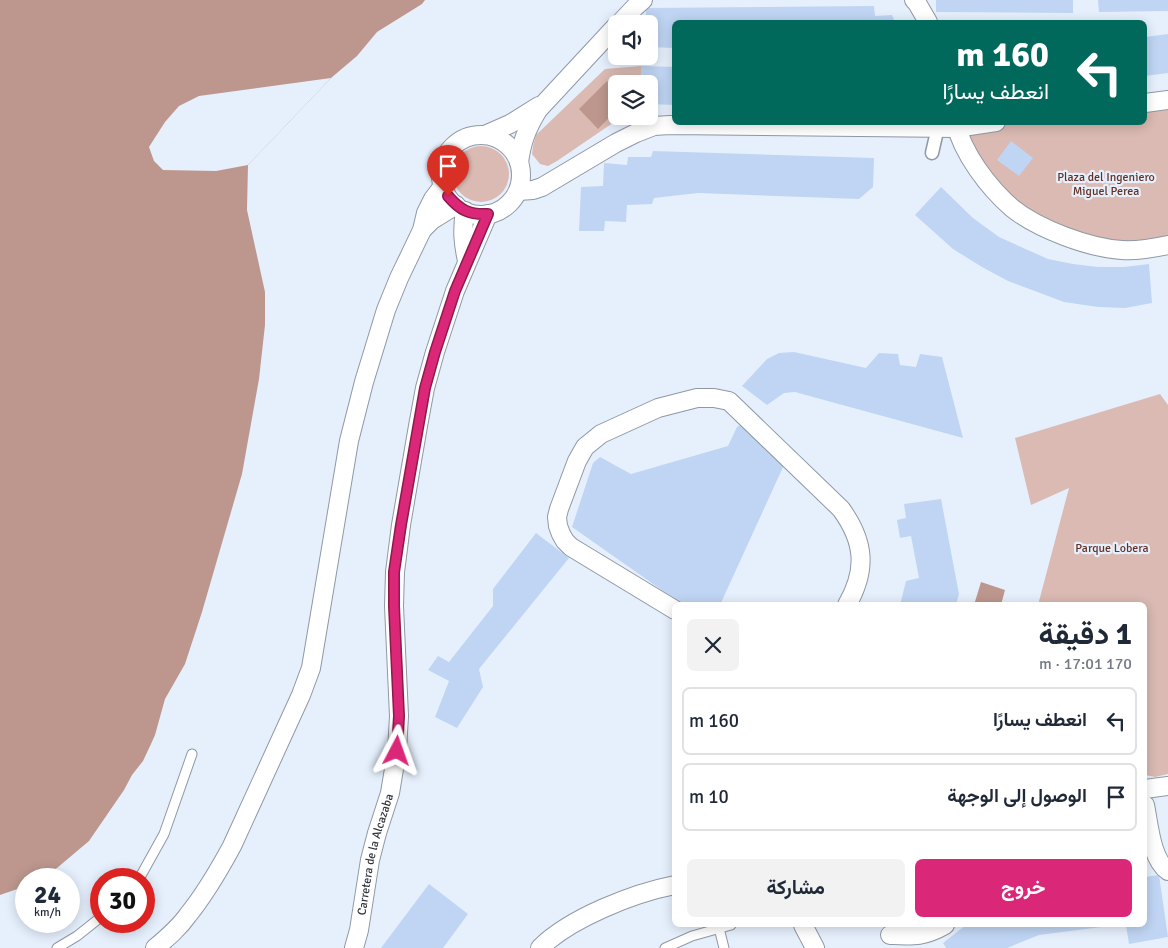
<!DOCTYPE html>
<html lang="ar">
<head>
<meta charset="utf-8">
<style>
	body { margin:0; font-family:Signika,Vazirmatn,sans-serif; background:#f2f2f3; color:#1f2937; direction:rtl; height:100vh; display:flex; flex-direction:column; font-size:19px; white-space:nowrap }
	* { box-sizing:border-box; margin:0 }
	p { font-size:16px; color:#747a83 }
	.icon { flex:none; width:28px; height:28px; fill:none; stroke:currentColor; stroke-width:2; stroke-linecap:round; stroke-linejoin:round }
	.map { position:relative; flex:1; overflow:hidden; direction:ltr }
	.drawer { position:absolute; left:672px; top:602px; width:475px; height:325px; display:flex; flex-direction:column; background:#fff; border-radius:8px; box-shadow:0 2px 12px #0003; direction:rtl }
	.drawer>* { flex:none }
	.banner { position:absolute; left:672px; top:20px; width:475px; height:105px; border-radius:8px; box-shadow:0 2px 12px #0003; direction:rtl; background:#00695c; color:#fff; overflow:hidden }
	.controls { position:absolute; left:608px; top:15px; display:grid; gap:10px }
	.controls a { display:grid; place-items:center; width:50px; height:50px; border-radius:8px; background:#fff; box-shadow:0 2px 12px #0003; font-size:25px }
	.speed { position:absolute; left:15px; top:868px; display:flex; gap:10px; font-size:25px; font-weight:700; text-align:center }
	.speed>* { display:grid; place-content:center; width:65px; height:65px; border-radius:50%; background:#fff; box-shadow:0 2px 12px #0003; line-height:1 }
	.speed small { font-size:12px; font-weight:400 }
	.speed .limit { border:8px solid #d22; background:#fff; color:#111 }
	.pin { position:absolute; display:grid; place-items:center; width:42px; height:42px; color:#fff; margin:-51px -21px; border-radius:50% 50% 50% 0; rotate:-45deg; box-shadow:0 0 5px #0007 }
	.pin .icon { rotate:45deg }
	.me { position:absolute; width:55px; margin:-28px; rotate:4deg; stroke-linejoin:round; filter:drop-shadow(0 0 4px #0008) }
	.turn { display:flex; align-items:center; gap:18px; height:105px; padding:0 15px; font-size:22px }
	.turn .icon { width:65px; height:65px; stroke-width:2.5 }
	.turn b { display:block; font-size:35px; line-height:42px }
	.round { display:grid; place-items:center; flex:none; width:52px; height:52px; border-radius:8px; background:#f2f2f3 }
	.headline { display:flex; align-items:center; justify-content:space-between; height:85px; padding:0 15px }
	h1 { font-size:30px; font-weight:700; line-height:38px }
	.button { display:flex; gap:10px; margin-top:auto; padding:10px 15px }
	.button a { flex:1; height:58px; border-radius:8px; background:#db2777; color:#fff; font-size:20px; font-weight:700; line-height:58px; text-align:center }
	.button a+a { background:#f2f2f3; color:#1f2937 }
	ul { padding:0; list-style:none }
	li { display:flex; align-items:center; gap:15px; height:68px; margin:0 10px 8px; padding:0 5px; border:2px solid #e0e1e3; border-radius:8px }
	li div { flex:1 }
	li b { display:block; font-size:19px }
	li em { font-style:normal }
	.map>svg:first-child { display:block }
	.green { fill:#dabab2 }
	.water { fill:#bd978d }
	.pier { fill:#e6f0fd }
	.building { fill:#bfd5f3 }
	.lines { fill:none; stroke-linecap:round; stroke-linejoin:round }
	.service-casing { stroke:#8f98a4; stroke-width:11 }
	.pedestrian-casing { stroke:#8f98a4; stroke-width:15 }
	.minor-casing { stroke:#8f98a4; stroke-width:20 }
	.service { stroke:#fff; stroke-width:9 }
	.pedestrian { stroke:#fff; stroke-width:12 }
	.minor { stroke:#fff; stroke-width:18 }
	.route-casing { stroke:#8e194d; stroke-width:12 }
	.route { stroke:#db2777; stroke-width:9 }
	.labels { text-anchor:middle; stroke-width:4.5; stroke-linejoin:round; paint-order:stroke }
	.park-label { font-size:12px; fill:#643024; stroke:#e6f0fd }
	.street-label { font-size:12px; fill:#32363b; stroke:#e6f0fd }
</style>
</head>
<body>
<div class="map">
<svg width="1168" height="948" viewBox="0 0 1168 948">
	<rect width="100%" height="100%" fill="#e6f0fd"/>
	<g class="green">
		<path d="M641,66V84H616V116H623L557,161L548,166L540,164L532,154L533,146L536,135L605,69Z"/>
		<path d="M1168,100V245L1123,251L1014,209L956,128L996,122H1145V103Z"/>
		<circle cx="481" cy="174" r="28"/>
		<path d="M1160,394L1168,405V774L1155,777L1145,775V605H1038L1069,488L1031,505L1015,438Z"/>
	</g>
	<g class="water">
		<path d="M0,0H425L422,4L377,32L357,56L331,78L248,165L247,210L265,292V325L259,379L242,474L202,612L185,664L165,699L155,735L151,744L143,761L132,775L124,790L89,841L57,868L37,879H26V886L0,895Z"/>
		<path d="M607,81L616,90V111L598,129L579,109Z"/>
		<path d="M981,582L1005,590L1001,605H974Z"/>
	</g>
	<path class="pier" d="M331,78L248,165L216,171L163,170L154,161L149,147L165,122L179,106L199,96Z"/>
	<g class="building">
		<path d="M936,0H1073V13L936,12Z"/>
		<path d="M1098,0H1168V11L1099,12Z"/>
		<path d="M874,6L875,16L892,15L895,22H675V48L649,47V24H646V8Z"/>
		<path d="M1168,34V73L1145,76V37Z"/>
		<path d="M641,66L675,67V105L649,104V84H641Z"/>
		<path d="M1011,141L1033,158L1019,176L997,160Z"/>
		<path d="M653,151L874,158L873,187L859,199L698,193L654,198L652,204L627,205L626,222L605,221L604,231H579L581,187L603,186L604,163L627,165L628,157H651Z"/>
		<path d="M941,187L973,218L999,237L1048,259L1073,264L1098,267H1124L1149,264L1152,303L1125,308L1098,307L1064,302L1008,281L982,267L953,249L915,215Z"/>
		<path d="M794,352L866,368L879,353L898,354L900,365L916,367L920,354L942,357L963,438L795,392L784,393L767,405L742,386L767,359L779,353Z"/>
		<path d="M743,423L784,465L720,605H683L572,527L593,463L600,457L631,474L728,446L737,427Z"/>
		<path d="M941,499L959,594L956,605H900L906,581L919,578L911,536L900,538L897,520L906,518L904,504Z"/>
		<path d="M536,533L569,558L479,669L483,687L457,728L435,717L449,681L428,670L438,656L449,662L493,606V589Z"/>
		<path d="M1159,875L1168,937L1129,944L1126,925H1145V877Z"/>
		<path d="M429,884L468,914L443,948H381Z"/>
		<path d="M966,925H1109V926L1039,935L1007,948H946L943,943Z"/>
	</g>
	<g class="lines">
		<g class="service-casing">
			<g id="service">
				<path d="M139,879L164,834L192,754"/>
				<path d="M719,928L724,948"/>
				<path d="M57,948L77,936L101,917"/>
				<path d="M665,948L692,936L731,925"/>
			</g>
		</g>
		<g class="pedestrian-casing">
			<path id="pedestrian" d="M932,153L938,127"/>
		</g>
		<g class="minor-casing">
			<g id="minor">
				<path d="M914,0L917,3L928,22"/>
				<path d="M619,24L635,7L643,0"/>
				<path d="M1145,103L1168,100"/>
				<path d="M955,122C963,154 988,187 1012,208C1038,229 1089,248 1122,250C1137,251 1154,248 1168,245"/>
				<path d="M485,135L510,124L539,106"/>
				<circle cx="481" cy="175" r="40"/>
				<path d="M519,162C522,141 527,128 538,110L616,26"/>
				<path d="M518,191L533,190L542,187L616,143L636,133L654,126L670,125L956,128L996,122"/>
				<path d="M465,211C462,230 463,242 467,261"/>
				<path d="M422,230L432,220L456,205"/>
				<path d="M675,610L571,547L565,541L561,534L558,526L557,517L559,509L577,461L585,447L601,434L658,408L697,398H714L729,401L841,509C865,542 867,570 847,605"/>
				<path d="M1145,789L1168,786"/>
				<path d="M1145,805C1149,824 1151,859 1168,871"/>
				<path d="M803,925L815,948"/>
				<path d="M890,935C913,936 924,937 945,925"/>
				<path d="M155,948C167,938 179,928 188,915C205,894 219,870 232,846L301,695L311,668L349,441L364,382L386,310L399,278L422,230L426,213L433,199L443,186"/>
				<path id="s1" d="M354,948L359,930L370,860L377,833L390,793L397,751L399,716L394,606L395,572L401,525L418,426L425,388L435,352L455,291L488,214"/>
				<path d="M540,948C570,918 634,893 675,885"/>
			</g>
		</g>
		<use href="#service" class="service"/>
		<use href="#pedestrian" class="pedestrian"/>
		<use href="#minor" class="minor"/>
	</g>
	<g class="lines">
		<g class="route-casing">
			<path id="route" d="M397,751L399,716L394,606V572L401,525L425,388L435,352L455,291L488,214C469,215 460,210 448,196"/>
		</g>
		<use href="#route" class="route"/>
	</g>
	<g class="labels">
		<g class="park-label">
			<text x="1106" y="181">Plaza del Ingeniero<tspan x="1106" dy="14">Miguel Perea</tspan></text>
			<text x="1112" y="552">Parque Lobera</text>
		</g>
		<g class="street-label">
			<text dy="4" stroke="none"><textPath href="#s1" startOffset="96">Carretera de la Alcazaba</textPath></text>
		</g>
	</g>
</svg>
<div class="controls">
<a><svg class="icon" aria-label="sound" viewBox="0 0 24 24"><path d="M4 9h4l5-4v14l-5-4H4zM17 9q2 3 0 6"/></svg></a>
<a><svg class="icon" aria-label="layers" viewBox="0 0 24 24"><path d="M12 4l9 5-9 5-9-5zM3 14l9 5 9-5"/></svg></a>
</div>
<div class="speed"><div>24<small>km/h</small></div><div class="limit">30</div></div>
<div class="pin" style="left:448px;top:196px;background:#d93025"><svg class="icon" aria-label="arrive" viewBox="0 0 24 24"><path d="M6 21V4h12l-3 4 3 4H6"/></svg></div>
<svg class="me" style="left:397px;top:751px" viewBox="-20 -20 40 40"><path d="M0-17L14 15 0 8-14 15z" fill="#db2777" stroke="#fff" stroke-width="4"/></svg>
<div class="banner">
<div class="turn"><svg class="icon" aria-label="left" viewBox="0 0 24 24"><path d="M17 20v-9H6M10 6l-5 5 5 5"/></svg><div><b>160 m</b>انعطف يسارًا</div></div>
</div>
<section class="drawer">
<div class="headline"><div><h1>1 دقيقة</h1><p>170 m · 17:01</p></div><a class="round"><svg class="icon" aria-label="close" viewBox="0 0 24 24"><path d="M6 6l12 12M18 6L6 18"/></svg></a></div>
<ul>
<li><svg class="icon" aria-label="left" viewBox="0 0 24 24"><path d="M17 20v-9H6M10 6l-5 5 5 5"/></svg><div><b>انعطف يسارًا</b></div><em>160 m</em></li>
<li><svg class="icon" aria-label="arrive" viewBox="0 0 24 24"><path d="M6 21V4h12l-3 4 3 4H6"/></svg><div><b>الوصول إلى الوجهة</b></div><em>10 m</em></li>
</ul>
<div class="button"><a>خروج</a><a>مشاركة</a></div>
</section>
</div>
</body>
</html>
